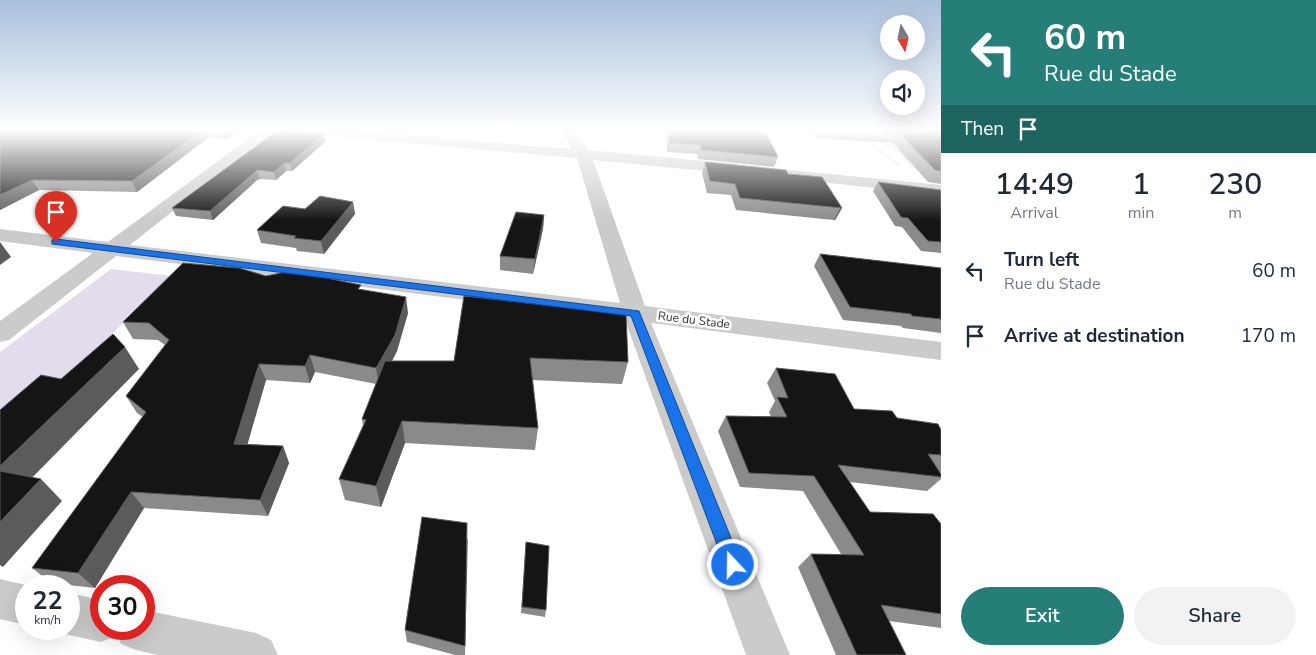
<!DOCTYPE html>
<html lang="en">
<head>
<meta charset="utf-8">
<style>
	body { margin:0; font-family:"Nunito Sans",sans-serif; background:#f2f2f3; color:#1f2937; height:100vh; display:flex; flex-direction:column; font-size:19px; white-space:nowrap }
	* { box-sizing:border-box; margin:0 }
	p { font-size:16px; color:#747a83 }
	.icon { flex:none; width:28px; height:28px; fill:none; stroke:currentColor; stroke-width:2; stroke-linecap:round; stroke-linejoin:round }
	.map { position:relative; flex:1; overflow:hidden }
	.drawer { display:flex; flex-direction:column; background:#fff; width:375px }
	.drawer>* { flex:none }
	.guide { background:#267e79; color:#fff; overflow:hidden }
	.needle { width:32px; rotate:171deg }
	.fabs { position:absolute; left:880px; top:15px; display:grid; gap:10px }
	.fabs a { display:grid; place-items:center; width:45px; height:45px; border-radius:50%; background:#fff; box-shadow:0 5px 20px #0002; font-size:25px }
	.speed { position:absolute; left:15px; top:575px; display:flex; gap:10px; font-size:25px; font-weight:700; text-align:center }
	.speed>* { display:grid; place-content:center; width:65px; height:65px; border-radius:50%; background:#fff; box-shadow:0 5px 20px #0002; line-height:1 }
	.speed small { font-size:12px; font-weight:400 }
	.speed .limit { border:8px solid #d22; background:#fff; color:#111 }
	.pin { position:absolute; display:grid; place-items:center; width:42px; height:42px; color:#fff; margin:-51px -21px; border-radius:50% 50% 50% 0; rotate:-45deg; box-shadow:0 0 5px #0007 }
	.pin .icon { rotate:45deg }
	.me { position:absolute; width:55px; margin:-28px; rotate:339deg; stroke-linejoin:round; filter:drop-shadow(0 0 4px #0008) }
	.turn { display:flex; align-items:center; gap:18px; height:105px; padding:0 20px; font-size:22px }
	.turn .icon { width:65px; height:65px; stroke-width:2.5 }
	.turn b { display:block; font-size:35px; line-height:42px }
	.then { display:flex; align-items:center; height:48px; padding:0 20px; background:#0003; gap:10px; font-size:19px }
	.eta { display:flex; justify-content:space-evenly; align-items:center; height:85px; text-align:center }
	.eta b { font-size:30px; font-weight:600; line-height:35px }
	.action { display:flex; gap:10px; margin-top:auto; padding:10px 20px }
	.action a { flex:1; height:58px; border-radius:30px; background:#267e79; color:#fff; font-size:20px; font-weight:600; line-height:58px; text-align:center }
	.action a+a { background:#f2f2f3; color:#1f2937 }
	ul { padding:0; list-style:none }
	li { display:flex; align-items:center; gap:15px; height:65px; padding:0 20px }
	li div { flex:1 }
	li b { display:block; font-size:19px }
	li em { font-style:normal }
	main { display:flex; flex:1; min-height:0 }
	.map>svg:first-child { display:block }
	.green { fill:#e2dcec }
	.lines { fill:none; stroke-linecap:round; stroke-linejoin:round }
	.path { stroke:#c5c5c5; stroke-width:2; stroke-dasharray:1 1; stroke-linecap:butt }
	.street { fill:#cbcbcb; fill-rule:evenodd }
	.wall { fill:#8a8a8a }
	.shaded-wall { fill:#5b5b5b }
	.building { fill:#151515; stroke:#5b5b5b }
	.route { fill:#1a73e8; stroke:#114b97 }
	.labels { text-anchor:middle; stroke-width:5; stroke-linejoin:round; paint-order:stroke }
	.street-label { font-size:12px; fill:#2e2e2e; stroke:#fff }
</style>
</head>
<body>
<main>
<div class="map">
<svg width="941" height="655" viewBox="0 0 941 655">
	<rect width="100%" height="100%" fill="#fff"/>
	<path class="green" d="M111,269L171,276L0,444V352Z"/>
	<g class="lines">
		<g class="path">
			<path d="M883,141L900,152L913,168"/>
			<path d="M871,143L900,166"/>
		</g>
		<g class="street">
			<path d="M260,130H275L130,245L620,303L577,158L306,134L299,130H351L572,149L561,130H575L588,150L737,164L743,166L745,169L743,172L737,174L593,160L645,306L941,342V360L651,323L790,655H746L625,320L116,256L9,340L0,342V321L93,253L0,241V229L108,242Z"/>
			<path d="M789,170L941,185V195L783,178L781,175L783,172Z"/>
			<path d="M0,579L30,586H26V625L0,619Z"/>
			<path d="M69,593L101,600V629H144V610L256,633L271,640L278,655H158L136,650L121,644L117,633L116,636L101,642L69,635L55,629H69Z"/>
		</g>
	</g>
	<g class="wall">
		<path d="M0,130H241L226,139L209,137L137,192L39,190L0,210Z"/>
		<path d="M667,130H754L778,157L774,167L698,159L697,154L667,152Z"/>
		<path d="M815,130H941V184L928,182L893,143L815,138Z"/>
		<path d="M291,131L324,134L326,141L292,171H286L276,180L260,179L257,180L213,220L176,216L172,208Z"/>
		<path d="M705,162L788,174L842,208L835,220H834L736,210L731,195L707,193L702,173Z"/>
		<path d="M878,182L941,190V253L921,251L902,227L895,226L873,191Z"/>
		<path d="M353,202L355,214L324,254L297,251L296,248L261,243L257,230L305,209Z"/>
		<path d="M544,215L543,229L533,274L500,270V256Z"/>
		<path d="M820,254L941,268V333L903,328L901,326L843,320L814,266Z"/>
		<path d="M266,276L362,290L408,313L397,351L392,361H454L464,296L628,362L622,384L532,380L538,428L535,450L405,443L381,507L345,500L339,479L363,425L362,419L376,384L315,372L310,383L266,380L247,444L283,446L289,463L268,516L144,508L95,588L51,583L32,568L143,417L137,413L126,396L165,345L158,340L133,339L123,322Z"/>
		<path d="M776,368L854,409L897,418L941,430V472L939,471L941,474V479L927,491L850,482L870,512L941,524V628L889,621L906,655H836L798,567L811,554H841L803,491L740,487L718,431L726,416L771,417L769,412L775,401L767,383Z"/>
		<path d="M468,538L465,655H455L407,642L405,630Z"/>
		<path d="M526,542L546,610L545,617L521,613Z"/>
	</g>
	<g class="shaded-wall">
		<path d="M203,130H207L209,137L137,192L132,181Z"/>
		<path d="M223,130H241L226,139Z"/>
		<path d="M324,134L326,141L292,171L290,163Z"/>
		<path d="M284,163L286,171L276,180L274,172Z"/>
		<path d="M257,170L260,179L257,180L213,220L210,211L255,172Z"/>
		<path d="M32,180L39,190L0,210V195Z"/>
		<path d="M353,202L355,214L324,254L321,241Z"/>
		<path d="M840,208H842L835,220H834Z"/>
		<path d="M544,215L543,229L533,274L535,259Z"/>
		<path d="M0,242L11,257L0,265Z"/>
		<path d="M406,297L408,313L397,351L379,385L376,368Z"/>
		<path d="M125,347L139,369L18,492L0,474V466Z"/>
		<path d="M310,355L315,372L310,383L305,366Z"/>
		<path d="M259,364L266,380L243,460L234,444Z"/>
		<path d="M402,421L405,443L381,507L376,486Z"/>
		<path d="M283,446L289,463L268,516L260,500Z"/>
		<path d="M41,479L62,501L3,567L0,565V522Z"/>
		<path d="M131,492L144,508L95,588L78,573Z"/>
	</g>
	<g class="building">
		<path d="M0,130H203L132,181L32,180L0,195Z"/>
		<path d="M278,130H289L291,131L324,134L290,163H284L274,172L257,170L255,172L210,211L172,208Z"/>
		<path d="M669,130H754L765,131L778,157L701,150L700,145L669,143Z"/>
		<path d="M856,130H941V171L935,170L899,133Z"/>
		<path d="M705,162L786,170L788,174L822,177L842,208L740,198L735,184L710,181Z"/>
		<path d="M878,182L941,190V242L928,241L908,218L901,217Z"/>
		<path d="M320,196L353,202L321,241L294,238L296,236L257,230L283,206L305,209Z"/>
		<path d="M516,212L544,215L535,259L500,256Z"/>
		<path d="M820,254L941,268V319L912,316L911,314L850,307Z"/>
		<path d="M183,263L239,268L266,276L291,271L361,285L358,289L406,297L395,335L376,368L310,355L305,366L259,364L234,444L283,446L260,500L131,492L78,573L32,568L146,412L126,396L169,340L149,323L123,322Z"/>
		<path d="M464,296L626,314L628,362L530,358L538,428L402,421L376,486L339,479L366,420L362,419L385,361H454Z"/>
		<path d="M113,334L125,347L0,466V410L41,375L61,379Z"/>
		<path d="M776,368L835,374L854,409L892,411L897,418L938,424L941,430V455L928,454L941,474V477L838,465L870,512L933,514L941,524V614L881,605L906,655H857L811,554L864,555L814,476L749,473L726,416L787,417L777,397L788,398Z"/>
		<path d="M0,471L41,479L0,522Z"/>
		<path d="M422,517L467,523L465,646L405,630Z"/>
		<path d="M526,542L549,546L546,610L522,607Z"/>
	</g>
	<linearGradient id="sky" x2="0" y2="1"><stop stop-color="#a9c0db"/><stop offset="0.59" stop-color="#fff"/><stop offset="1" stop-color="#fff" stop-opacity="0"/></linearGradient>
	<rect width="941" height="221" fill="url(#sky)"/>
	<path class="route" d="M56,239L639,311L742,565L739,571L733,574L727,571L631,316L52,244V240Z"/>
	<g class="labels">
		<g class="street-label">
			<text transform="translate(694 320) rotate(7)" y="4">Rue du Stade</text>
		</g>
	</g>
</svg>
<div class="fabs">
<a><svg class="needle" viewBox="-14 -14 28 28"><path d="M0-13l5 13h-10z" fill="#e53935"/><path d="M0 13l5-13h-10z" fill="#747a83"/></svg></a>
<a><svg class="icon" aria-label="sound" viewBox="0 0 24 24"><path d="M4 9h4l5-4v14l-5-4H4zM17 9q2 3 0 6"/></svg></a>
</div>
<div class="speed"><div>22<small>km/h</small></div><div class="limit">30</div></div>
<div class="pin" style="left:56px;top:242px;background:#d93025"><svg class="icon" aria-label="arrive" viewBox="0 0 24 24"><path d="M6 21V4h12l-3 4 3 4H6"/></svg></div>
<svg class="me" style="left:733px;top:565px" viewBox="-20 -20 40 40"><circle r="17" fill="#1a73e8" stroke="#fff" stroke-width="3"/><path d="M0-11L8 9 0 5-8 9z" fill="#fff"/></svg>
</div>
<section class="drawer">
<div class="guide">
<div class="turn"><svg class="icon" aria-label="left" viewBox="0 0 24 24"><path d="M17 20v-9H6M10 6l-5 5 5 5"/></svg><div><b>60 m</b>Rue du Stade</div></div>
<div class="then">Then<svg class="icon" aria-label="arrive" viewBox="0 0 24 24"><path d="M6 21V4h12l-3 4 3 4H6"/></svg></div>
</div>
<div class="eta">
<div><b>14:49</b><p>Arrival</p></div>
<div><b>1</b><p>min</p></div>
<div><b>230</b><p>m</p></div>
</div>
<ul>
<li><svg class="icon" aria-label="left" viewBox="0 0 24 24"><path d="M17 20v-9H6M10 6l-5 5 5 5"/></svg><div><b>Turn left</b><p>Rue du Stade</p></div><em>60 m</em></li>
<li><svg class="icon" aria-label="arrive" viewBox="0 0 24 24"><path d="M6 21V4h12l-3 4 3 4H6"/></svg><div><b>Arrive at destination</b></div><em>170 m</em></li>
</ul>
<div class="action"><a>Exit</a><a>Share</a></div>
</section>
</main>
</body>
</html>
